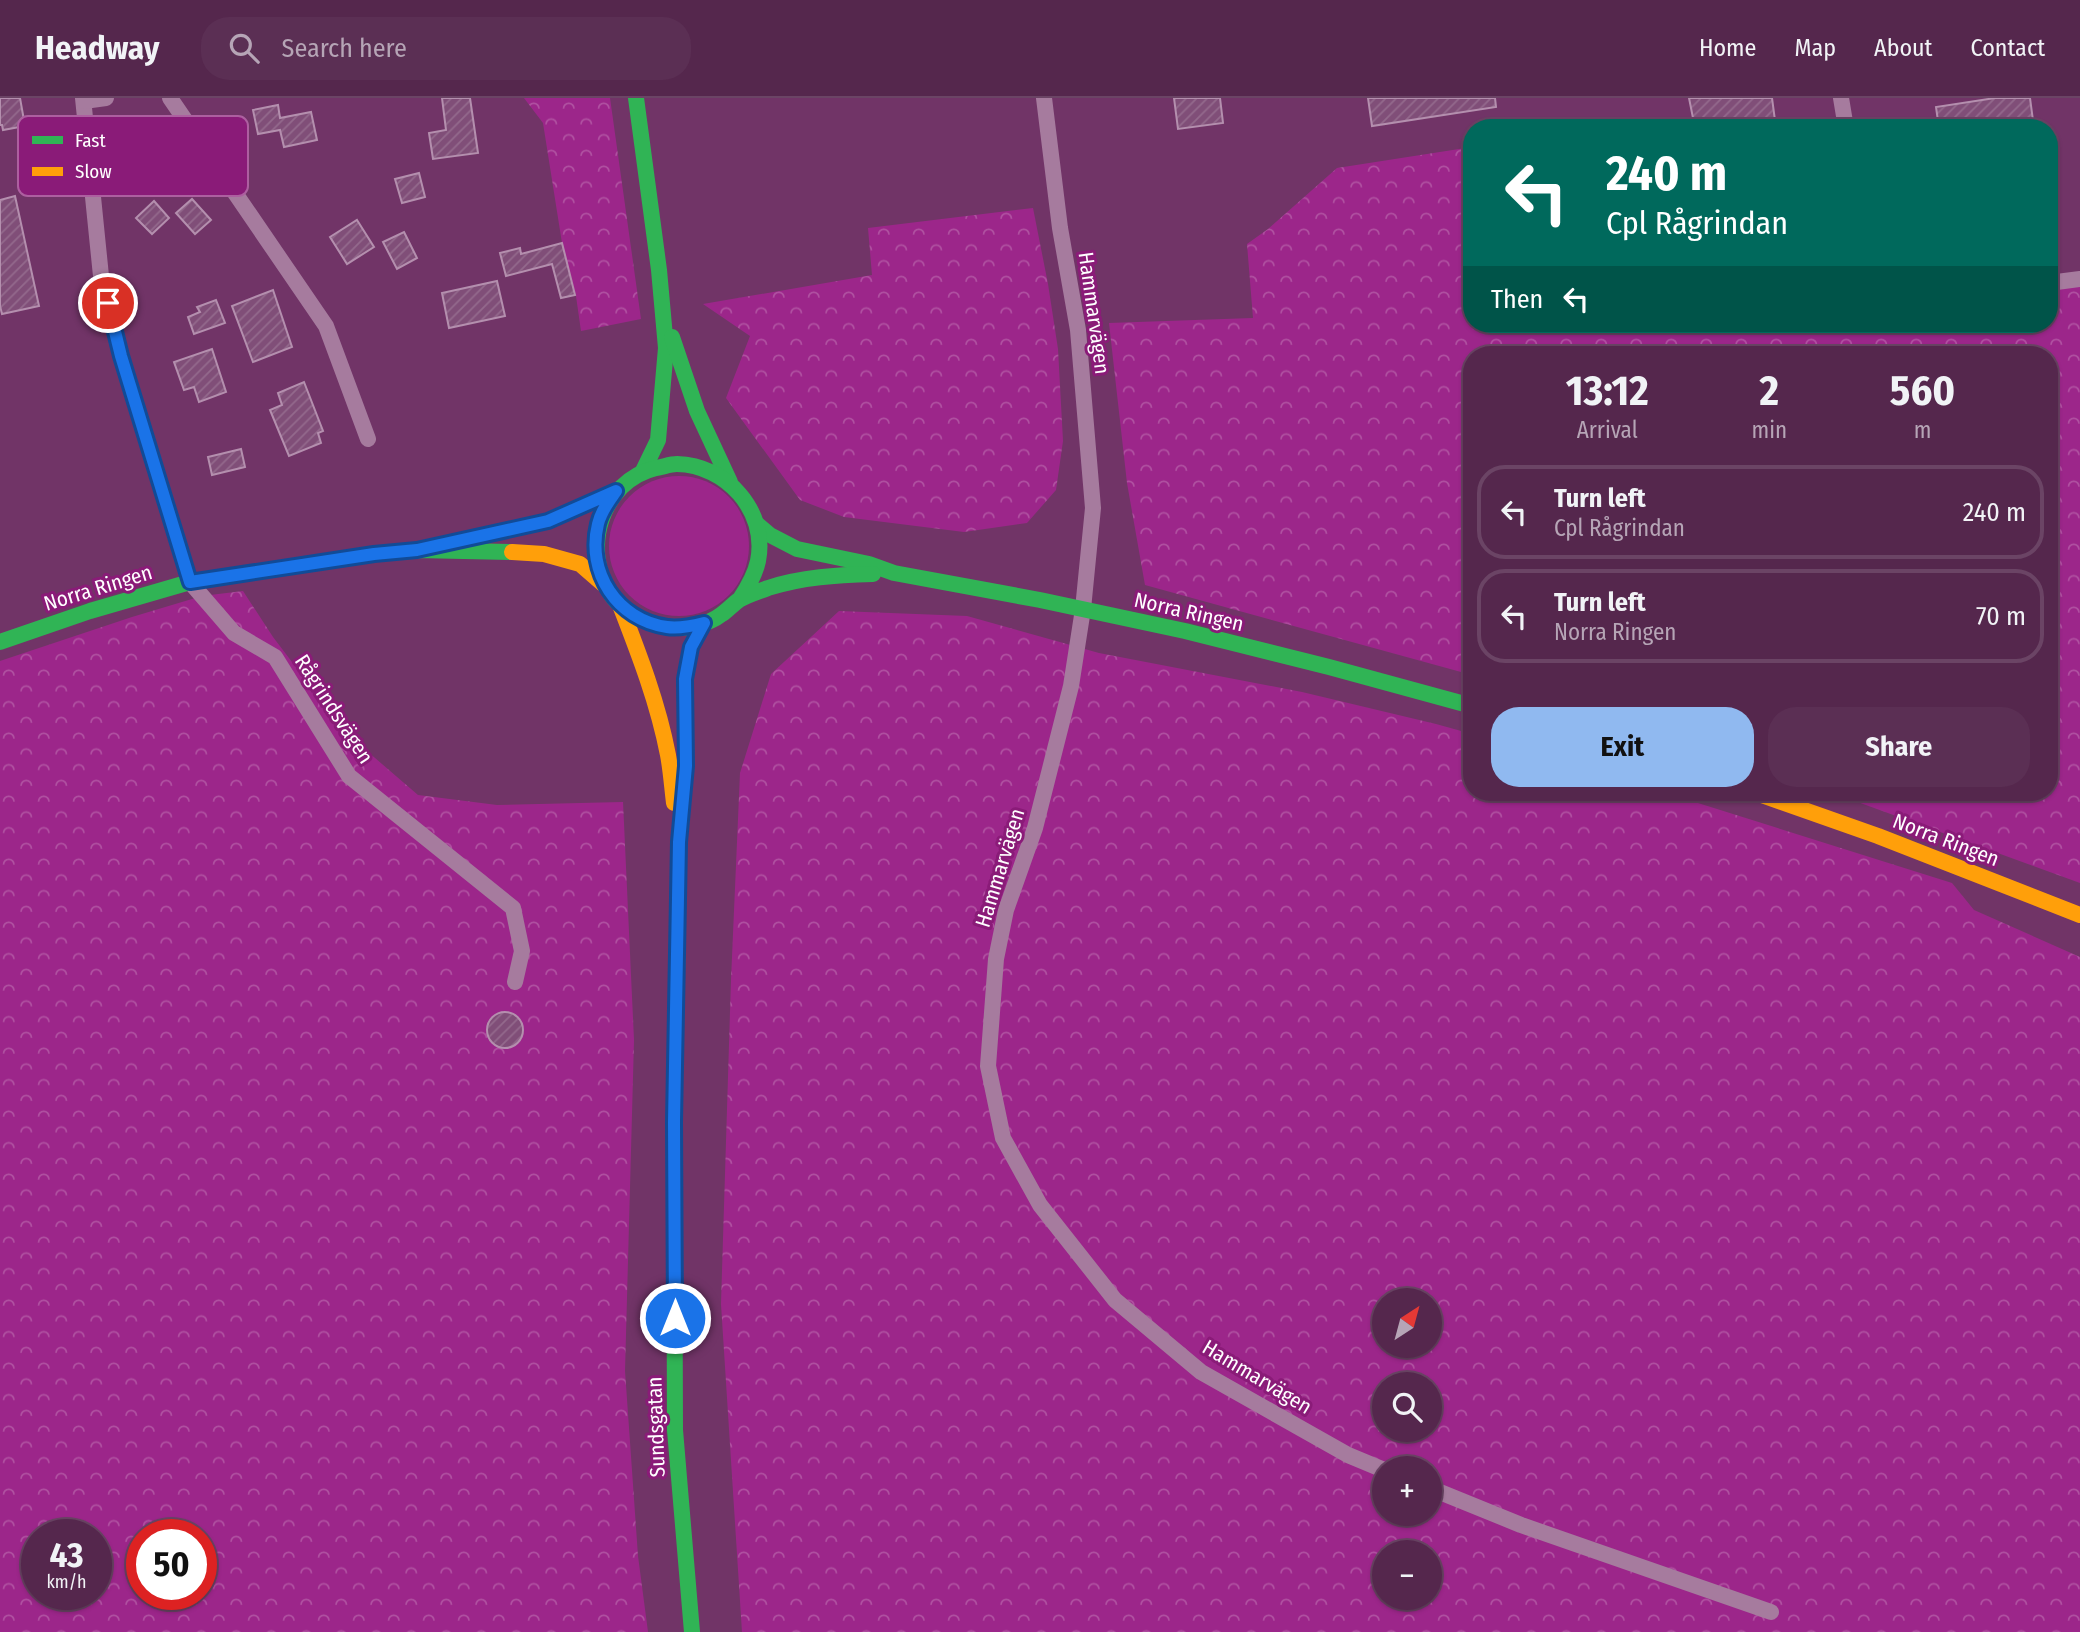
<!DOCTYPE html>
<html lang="en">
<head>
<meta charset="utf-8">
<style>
	body { margin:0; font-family:"Fira Sans Condensed",sans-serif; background:#5b2f54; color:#f1f3f6; height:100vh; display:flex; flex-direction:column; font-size:26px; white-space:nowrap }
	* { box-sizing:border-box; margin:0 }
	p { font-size:23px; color:#b6a5b6 }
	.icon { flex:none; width:38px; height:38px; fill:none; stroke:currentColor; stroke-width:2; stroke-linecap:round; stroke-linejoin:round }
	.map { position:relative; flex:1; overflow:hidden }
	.details { position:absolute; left:1463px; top:248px; width:595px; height:455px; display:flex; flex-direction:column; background:#55274d; border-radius:28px; box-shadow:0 2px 5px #0004,0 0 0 2px #6b4465 }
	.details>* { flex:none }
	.banner { position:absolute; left:1463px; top:21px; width:595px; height:214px; border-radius:28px; box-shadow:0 2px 5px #0004,0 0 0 2px #6b4465; background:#00695c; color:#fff; overflow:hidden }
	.needle { width:46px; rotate:36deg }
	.buttons { position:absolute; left:1372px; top:1190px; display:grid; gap:14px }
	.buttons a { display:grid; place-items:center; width:70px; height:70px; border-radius:50%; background:#55274d; box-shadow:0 2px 5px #0004,0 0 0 2px #6b4465; font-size:35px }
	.speed { position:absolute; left:21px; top:1421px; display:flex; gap:14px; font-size:35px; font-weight:700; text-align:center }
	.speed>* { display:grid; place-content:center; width:91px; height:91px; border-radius:50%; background:#55274d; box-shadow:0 2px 5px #0004,0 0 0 2px #6b4465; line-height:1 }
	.speed small { font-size:18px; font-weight:400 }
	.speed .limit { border:10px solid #d22; background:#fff; color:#111 }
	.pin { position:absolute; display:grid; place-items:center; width:60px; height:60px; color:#fff; margin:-30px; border:4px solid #fff; border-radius:50%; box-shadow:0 2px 7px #0007 }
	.me { position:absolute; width:77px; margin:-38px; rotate:0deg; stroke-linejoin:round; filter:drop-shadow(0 0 5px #0008) }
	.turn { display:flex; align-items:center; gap:24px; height:147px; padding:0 28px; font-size:32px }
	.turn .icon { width:91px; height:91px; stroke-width:2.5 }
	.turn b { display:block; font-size:49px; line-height:60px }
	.then { display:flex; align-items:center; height:66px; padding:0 28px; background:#0003; gap:14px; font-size:26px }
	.eta { display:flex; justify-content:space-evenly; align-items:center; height:119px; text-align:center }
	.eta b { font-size:42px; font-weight:700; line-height:49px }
	.primary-button { display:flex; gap:14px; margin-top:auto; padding:14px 28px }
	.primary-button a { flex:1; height:80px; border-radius:28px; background:#90b9f0; color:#111; font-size:28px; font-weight:700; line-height:80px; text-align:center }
	.primary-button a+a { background:#5b2f54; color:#f1f3f6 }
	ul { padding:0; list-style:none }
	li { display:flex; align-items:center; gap:21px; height:94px; margin:0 14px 10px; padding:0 14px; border:4px solid #6b4465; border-radius:28px }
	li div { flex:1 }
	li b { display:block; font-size:26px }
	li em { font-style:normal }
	header { display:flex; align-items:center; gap:42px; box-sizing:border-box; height:98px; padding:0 35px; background:#55274d; border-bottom:2px solid #6b4465 }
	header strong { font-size:33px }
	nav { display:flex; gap:38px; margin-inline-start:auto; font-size:24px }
	.search { width:490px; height:63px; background:#5b2f54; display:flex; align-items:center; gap:18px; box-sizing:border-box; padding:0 24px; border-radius:28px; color:#b6a5b6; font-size:26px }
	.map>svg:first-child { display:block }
	.grass { fill:#9c268a }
	.forest { fill:url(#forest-crowns); fill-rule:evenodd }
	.building { fill:url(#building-hatch); stroke:#b48fae; stroke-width:2 }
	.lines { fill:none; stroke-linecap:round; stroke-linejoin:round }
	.street { stroke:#a67b9e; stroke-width:16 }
	.fast { stroke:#30b455; stroke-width:16 }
	.slow { stroke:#ff9f0a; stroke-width:16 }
	.route-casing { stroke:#114b97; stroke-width:18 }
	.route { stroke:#1a73e8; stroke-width:12 }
	.labels { text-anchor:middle; stroke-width:6; stroke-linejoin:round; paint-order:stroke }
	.street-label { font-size:21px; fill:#fff; stroke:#8a1b78 }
	.key { fill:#8a1b78; stroke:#ad5fa0; stroke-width:2 }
	.key-label { font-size:19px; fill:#fff }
</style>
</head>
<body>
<header>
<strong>Headway</strong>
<div class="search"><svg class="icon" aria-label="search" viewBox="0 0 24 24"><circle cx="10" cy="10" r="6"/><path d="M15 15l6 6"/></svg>Search here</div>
<nav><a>Home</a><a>Map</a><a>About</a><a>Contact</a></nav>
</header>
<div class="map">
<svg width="2080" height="1534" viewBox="0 0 2080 1534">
	<defs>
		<pattern id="forest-crowns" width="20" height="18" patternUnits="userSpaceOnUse" patternTransform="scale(1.75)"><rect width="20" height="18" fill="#9c268a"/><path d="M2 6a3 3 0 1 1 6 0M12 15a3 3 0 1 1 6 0" fill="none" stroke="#b051a1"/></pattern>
		<pattern id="building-hatch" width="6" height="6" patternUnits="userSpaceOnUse" patternTransform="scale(1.75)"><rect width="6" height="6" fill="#804e78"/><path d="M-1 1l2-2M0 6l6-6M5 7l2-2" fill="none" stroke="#93698c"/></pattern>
	</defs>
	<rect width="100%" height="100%" fill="#713467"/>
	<circle class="grass" cx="679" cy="448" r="70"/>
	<g class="forest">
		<path d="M524,0H610L641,221L581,233L576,198L562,145L543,25Z"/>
		<path d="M1472,49V226H2049V191L2080,187V785L1833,695H2049V257H1472V577L1145,487L1127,385L1109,225L1253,220L1247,146L1268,131L1337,70Z"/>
		<path d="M1033,110L1048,186L1058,251L1063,343L1056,392L1027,425L964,434L844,419L800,402L726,300L750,238L703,206L872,177L868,130Z"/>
		<path d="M243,493L273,539L346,635L418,697L497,707L623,704L634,942L625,1273L638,1458L648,1534H0V563L132,519L202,498ZM37,1437H96V1496H37ZM142,1437H201V1496H142Z"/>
		<path d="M839,513L967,518L1099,555L1302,594L1436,626L1472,636V695H1666L1952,785L1974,812L2080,859V1534H742L721,1206L731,882L740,675L771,576ZM1384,1202H1430V1248H1384ZM1384,1286H1430V1332H1384ZM1384,1370H1430V1416H1384ZM1384,1454H1430V1500H1384Z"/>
	</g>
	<g class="building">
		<path d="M0,0H20L25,28L3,32L2,27H0Z"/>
		<path d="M442,0H470L478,55L433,61L429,35L446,32Z"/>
		<path d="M1174,0H1220L1223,25L1178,31Z"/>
		<path d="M1368,0H1495L1496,9L1372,28Z"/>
		<path d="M1689,0H1772L1776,30H1695Z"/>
		<path d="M1995,0H2030L2034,30H1939L1936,9Z"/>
		<path d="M278,7L280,20L311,14L317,42L284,49L280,32L258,36L253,12Z"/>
		<path d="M419,75L425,99L402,105L395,81Z"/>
		<path d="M15,98L39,208L2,216L0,208V102Z"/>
		<path d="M192,101L211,122L195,136L176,115Z"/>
		<path d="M154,103L169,120L152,136L136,120Z"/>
		<path d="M357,122L374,149L347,166L330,139Z"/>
		<path d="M404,134L417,160L397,171L383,144Z"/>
		<path d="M562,145L575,197L561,200L552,166L506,178L500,155L520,150L521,156Z"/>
		<path d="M497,183L505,218L449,230L442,195Z"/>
		<path d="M273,192L292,249L253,264L232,208Z"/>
		<path d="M216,202L225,225L194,236L188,219L200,214L197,209Z"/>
		<path d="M212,251L226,294L199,304L194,289L184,292L174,264Z"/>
		<path d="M304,284L323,333L318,335L321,345L289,358L270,312L282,307L278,295Z"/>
		<path d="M241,351L245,369L212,377L208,359Z"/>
		<circle cx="505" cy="932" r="18"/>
	</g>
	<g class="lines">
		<g class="street">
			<path d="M83,0L101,178L121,258L190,484L234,535L275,559L349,678L513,810L522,853L515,884"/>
			<path d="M170,0L326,228L368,341"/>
			<path d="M1044,0L1060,130L1078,232L1093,410L1083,511L1071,588L1035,730L1006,812L996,861L988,968L1003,1040L1040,1107L1115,1202L1201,1274L1348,1357L1384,1372"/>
			<path d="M1841,0L1846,30"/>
			<path d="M84,3L106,0"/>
			<path d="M2049,185L2080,181"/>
			<path d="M1430,1390L1521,1427L1771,1514"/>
		</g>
		<g class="fast">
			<path d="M636,0L659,172L666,250L658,342L643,373"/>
			<path d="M672,239L697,313L730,384"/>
			<path d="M757,426L770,437L797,451L869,466L894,475L1040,502L1185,533L1329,569L1472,608"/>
			<path d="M453,444L548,423L616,393"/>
			<path d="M740,501C748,489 755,477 758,463C768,413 726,367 677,366C670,366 663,369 656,370C601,383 580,453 612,498C624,515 647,525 667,529C684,532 708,527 722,516C728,512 733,506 739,502C747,497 758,494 768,490C802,479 837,477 873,476"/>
			<path d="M0,544L90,513L190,484L375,456L417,452L512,454"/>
			<path d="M677,874L674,1024L675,1332L692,1534"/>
		</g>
		<g class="slow">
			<path d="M512,454L544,456L580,466L603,486"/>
			<path d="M620,507C639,556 658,605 668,657C671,673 672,689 674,705"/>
			<path d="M1756,695L1878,738L2080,817"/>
			<path d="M677,874L679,744L686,668L685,581L691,549L704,525"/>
		</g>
	</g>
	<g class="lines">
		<g class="route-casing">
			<path id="route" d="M108,205L121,258L190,484L374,456L417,452L548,423L616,393C609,403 601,413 598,426C586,474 617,522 667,529C679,531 692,528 704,525L691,549L685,581L686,668L679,744L674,1024L675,1220"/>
		</g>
		<use href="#route" class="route"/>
	</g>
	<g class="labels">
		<g class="street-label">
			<text transform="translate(1094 215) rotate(82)" y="7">Hammarvägen</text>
			<text transform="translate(98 490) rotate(-17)" y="7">Norra Ringen</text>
			<text transform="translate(1189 514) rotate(13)" y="7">Norra Ringen</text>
			<text transform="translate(334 611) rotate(57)" y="7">Rågrindsvägen</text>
			<text transform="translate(1946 742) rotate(21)" y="7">Norra Ringen</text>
			<text transform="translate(1000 770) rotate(-73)" y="7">Hammarvägen</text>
			<text transform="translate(1257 1279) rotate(31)" y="7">Hammarvägen</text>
			<text transform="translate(656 1329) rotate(-92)" y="7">Sundsgatan</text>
		</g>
	</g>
	<rect x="18" y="18" width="230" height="80" rx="10" class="key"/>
	<rect x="32" y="38" width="31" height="8" fill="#30b455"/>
	<rect x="32" y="69" width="31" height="9" fill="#ff9f0a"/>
	<g class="key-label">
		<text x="75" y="49">Fast</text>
		<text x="75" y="80">Slow</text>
	</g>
</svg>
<div class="buttons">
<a><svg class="needle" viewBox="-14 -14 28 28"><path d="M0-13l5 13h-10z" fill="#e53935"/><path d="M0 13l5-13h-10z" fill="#b6a5b6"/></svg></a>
<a><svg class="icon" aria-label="search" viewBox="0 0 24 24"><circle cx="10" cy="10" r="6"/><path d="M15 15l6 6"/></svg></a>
<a>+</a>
<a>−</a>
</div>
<div class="speed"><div>43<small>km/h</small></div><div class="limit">50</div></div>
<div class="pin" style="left:108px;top:205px;background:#d93025"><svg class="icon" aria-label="arrive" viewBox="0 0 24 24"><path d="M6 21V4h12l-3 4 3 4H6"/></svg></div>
<svg class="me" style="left:675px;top:1220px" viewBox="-20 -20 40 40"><circle r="17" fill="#1a73e8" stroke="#fff" stroke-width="3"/><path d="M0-11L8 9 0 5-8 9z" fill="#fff"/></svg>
<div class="banner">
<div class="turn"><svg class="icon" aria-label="left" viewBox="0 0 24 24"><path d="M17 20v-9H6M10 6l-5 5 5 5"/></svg><div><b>240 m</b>Cpl Rågrindan</div></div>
<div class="then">Then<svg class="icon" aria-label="left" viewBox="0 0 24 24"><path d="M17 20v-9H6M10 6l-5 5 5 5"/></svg></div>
</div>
<section class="details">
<div class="eta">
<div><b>13:12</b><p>Arrival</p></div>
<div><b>2</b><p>min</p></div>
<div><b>560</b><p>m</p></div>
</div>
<ul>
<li><svg class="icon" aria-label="left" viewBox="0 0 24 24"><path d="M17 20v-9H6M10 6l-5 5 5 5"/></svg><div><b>Turn left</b><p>Cpl Rågrindan</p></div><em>240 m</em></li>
<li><svg class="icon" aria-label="left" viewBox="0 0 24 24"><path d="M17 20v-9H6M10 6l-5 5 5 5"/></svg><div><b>Turn left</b><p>Norra Ringen</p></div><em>70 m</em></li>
</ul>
<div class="primary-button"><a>Exit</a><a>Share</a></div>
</section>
</div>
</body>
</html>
